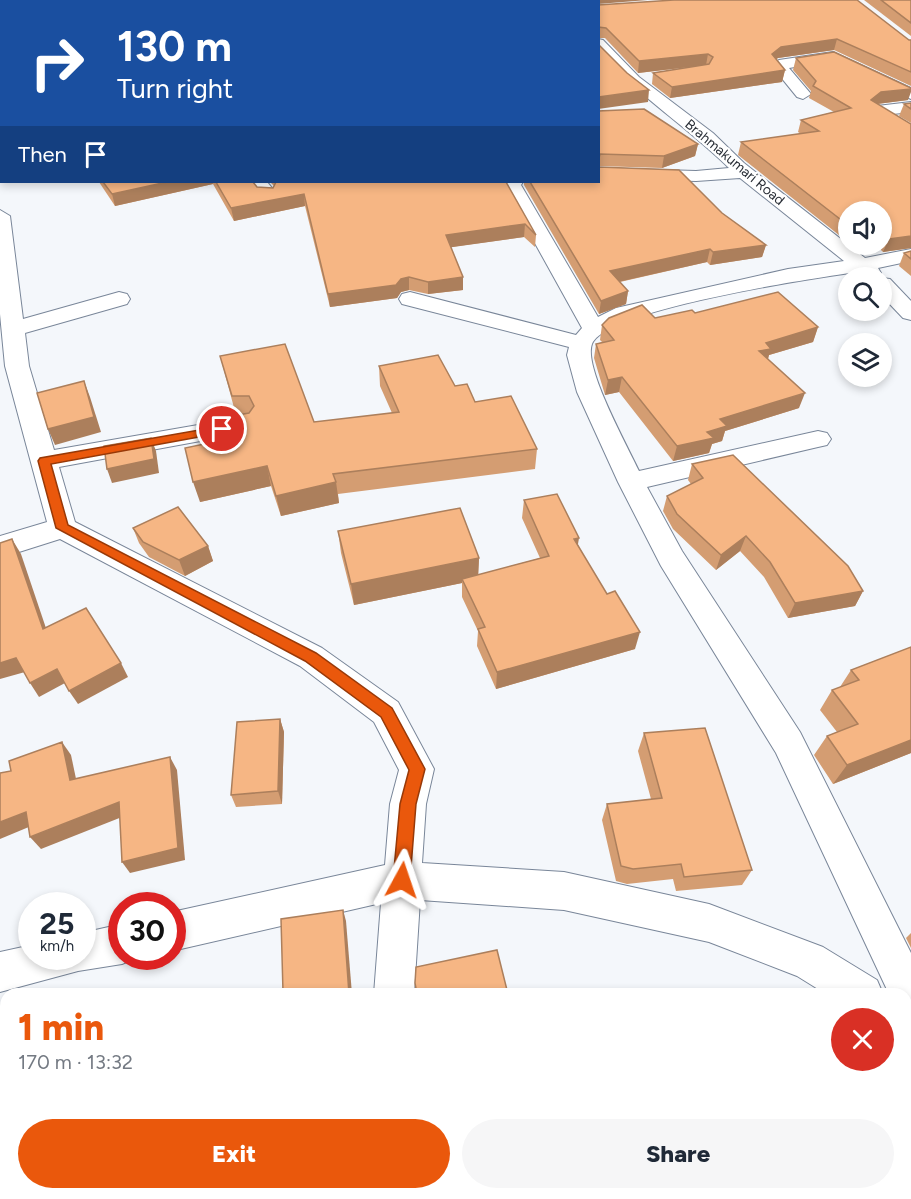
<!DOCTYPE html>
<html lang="en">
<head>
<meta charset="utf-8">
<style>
	body { margin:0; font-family:Figtree,sans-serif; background:#f6f6f7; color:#1f2937; height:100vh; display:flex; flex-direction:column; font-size:22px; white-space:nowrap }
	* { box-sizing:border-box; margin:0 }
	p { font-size:20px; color:#747a83 }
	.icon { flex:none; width:33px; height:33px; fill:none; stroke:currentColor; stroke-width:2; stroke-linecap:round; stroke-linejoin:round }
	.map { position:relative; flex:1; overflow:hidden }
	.sheet { position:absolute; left:0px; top:988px; width:912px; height:212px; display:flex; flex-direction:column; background:#fff; border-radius:18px 18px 0 0; box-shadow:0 3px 9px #0003 }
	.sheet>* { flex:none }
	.top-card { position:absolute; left:0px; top:0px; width:600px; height:183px; box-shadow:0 3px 9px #0003; background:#1a4fa0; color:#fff; overflow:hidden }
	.controls { position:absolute; left:838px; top:201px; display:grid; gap:12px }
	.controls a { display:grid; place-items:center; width:54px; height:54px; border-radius:50%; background:#fff; box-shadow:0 3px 9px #0003; font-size:30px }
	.speed { position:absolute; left:18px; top:892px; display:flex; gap:12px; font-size:30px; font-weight:700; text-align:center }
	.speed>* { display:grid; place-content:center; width:78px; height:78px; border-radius:50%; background:#fff; box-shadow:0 3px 9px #0003; line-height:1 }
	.speed small { font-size:15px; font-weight:400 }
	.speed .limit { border:9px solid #d22; background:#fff; color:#111 }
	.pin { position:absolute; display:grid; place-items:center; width:51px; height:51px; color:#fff; margin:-26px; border:3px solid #fff; border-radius:50%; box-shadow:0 2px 6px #0007 }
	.me { position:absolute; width:66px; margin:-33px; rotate:5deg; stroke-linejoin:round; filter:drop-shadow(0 0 4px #0008) }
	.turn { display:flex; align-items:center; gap:21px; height:126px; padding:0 18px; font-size:27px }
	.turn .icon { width:78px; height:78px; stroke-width:2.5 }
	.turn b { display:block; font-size:42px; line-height:51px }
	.then { display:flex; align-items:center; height:57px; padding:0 18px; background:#0003; gap:12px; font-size:22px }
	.round { display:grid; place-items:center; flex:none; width:63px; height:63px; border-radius:32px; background:#f6f6f7 }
	.headline { display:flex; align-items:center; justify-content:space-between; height:102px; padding:0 18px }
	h1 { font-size:36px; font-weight:800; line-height:45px; color:#ea580c }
	.action { display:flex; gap:12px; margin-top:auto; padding:12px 18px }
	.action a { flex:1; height:69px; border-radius:36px; background:#ea580c; color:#fff; font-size:24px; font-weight:800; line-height:69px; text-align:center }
	.action a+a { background:#f6f6f7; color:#1f2937 }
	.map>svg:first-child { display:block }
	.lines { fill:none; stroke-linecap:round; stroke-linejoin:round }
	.street-casing { stroke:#798699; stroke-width:2 }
	.street { fill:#fff; fill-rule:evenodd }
	.wall { fill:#d49d72 }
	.shaded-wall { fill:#ac7f5c }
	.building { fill:#f6b684; stroke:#ac7f5c; stroke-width:1.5 }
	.route { fill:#ea580c; stroke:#983908; stroke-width:1.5 }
	.labels { text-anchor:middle; stroke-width:4.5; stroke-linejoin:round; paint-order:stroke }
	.far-street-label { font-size:14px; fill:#292e36; stroke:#fff }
</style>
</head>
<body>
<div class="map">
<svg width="911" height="1199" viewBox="0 0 911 1199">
	<rect width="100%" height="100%" fill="#f4f7fb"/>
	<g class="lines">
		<g class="street-casing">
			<g id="street">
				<path d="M598,39L603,40L639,77L713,133L744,163L865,258L911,249V261L878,268L881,273L878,278L864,277L857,272C815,278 606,309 592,344C583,367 628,447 639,471L818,431L827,433L831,439L827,445L818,447L647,487L682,551L800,732L911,953V1046L906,1044V994H889L776,753L661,566L618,482L577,392L567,355L569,347L402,304L399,299L402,294L410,292L576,335L582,328L501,182H523L521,185L598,317L616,308L788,269L844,261L740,178L696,181L598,178V168L696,171L729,168C687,127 638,95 598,52Z"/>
				<path d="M833,52L911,88V99L831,61L789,68L811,94L803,99L797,97L771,65L779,60Z"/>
				<rect x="0" y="63" width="2" height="10"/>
				<rect x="0" y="100" width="2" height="10"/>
				<path d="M911,102V112L893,114L911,126V138L869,111L877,106Z"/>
				<path d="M0,170H2L0,181Z"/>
				<path d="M248,182H267L277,194L275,198H261Z"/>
				<path d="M0,210L10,216L23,319L119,292L127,294L130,299L127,304L25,333L29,366L54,450L244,417L253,419L257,425L253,431L244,433L59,467L75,522L322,648L398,702L434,769L426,804L422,863L564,872L709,904L823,947L877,980L883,994H826L797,976L709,942L564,910L420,900L414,994H374L381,903L172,951V912L385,865L390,804L399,770L374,722L300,666L60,539L0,558V536L47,522L5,366L0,314Z"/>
				<path d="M882,278L890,279L911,301V320L903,318L882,296Z"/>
				<path d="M122,924V957L136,958L122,964L78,971L0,992V952L32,945V957H82V933Z"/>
				<path d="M358,1194H404L403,1199H357Z"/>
			</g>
		</g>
		<use href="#street" class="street"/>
	</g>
	<g class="wall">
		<path d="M864,0H911V36Z"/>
		<path d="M598,5L911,40V86L834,50L778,58L776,59L785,70L782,82L670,98L652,84L653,73L699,66L638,73L605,38H598Z"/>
		<path d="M796,58L908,100L877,104L911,248L883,252L875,244H882V212H849V243L738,155L741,142L801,134L798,132L801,120L834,112L809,98L811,91L793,70Z"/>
		<path d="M911,103V123L899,116L904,104Z"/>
		<path d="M598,111L698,144L695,156L662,168L598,166Z"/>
		<path d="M99,182H253L257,187L273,188L274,186L270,182H506L536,235L535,247L524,237L451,247L463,277V290L428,294L409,290L401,292L397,298L330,307L305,206L234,221L213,184L115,206Z"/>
		<path d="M524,182H598L722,213L766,245L762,257L710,265L707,262L620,282L628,291L626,304L599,314L524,185Z"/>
		<path d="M911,251V276L899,266L904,253Z"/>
		<path d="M695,313L818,327L813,342L769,355L768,360L799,408L725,431L722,441L712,444L709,453L673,461L619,392L605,395L594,358L596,344L602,342L600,340L602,325Z"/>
		<path d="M220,356L314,422L392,413L380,386L379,366L455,386L537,449L535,469L338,494L339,503L281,516L271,486L200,502L214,442L236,415Z"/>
		<path d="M692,464L863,591L855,606L788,618L764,577L740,551L716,570L673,529L663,511L667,496L691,484L688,480Z"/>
		<path d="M524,500L578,545L635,649L496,689L477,646L478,631L462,597V583L354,605L341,553L338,531L479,558L478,575L540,558L522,518Z"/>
		<path d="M133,528L208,546L213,561L185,576L149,557L139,543Z"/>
		<path d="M911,647V753L833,784L814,755L827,736L837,732L820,710L832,690L840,687L851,670Z"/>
		<path d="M280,719L284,732L282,804L236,807L231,795Z"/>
		<path d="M644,733L752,870L742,885L676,891L673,879L627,884L616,881L602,820L607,804L651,799L638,751Z"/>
		<path d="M911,933V948L906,938Z"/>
		<path d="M843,1194H902L905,1199H831Z"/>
	</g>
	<g class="shaded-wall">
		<path d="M598,0H648L598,4Z"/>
		<path d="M0,24H1L2,26V37H0Z"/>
		<path d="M837,39L834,50L778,58L769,65L772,54L781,47Z"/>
		<path d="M708,54L706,65L638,73L639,61Z"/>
		<path d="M785,70L782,82L670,98L672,87Z"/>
		<path d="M911,89V92L908,100L877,104L871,100L881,92Z"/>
		<path d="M649,90L648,102L598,109L599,97Z"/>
		<path d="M698,144L695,156L662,168L664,156Z"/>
		<path d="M167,182H212L213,184L115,206L112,194Z"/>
		<path d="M304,194L305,206L234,221L231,208Z"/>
		<path d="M525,224L524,237L446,248V235Z"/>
		<path d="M911,236V248L883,252L889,239Z"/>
		<path d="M766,245L762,257L710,265L713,252Z"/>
		<path d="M710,249L707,262L609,284L610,271Z"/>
		<path d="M409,277V290L401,292L397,298L330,307L328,294Z"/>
		<path d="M463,277V290L428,294V282Z"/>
		<path d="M628,291L626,304L599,314L601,301Z"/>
		<path d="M818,327L813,342L769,355L766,364L759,351L766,343Z"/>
		<path d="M622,377L619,392L605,395L608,380Z"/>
		<path d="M84,381L90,397L101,432L55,445L48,429Z"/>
		<path d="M805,393L799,408L725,431L722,441L712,444L709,453L673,461L677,446L707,432L720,419Z"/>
		<path d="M151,438L156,451L159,473L112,483L107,469Z"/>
		<path d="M267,466L271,486L200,502L193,482Z"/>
		<path d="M336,482L339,503L281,516L276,496Z"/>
		<path d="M746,536L740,551L716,570L721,555Z"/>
		<path d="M579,538L576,556L574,539Z"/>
		<path d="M12,539L21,554L51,643L43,629Z"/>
		<path d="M208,546L213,561L185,576L179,560Z"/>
		<path d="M479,558L478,580L462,579V583L354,605L351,584Z"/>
		<path d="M863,591L855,606L788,618L795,603Z"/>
		<path d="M640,632L635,649L496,689L497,672Z"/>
		<path d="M16,658L25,672L0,679V663Z"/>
		<path d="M121,663L128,677L78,704L69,691Z"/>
		<path d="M57,669L65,683L39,697L30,683Z"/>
		<path d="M280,719L284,732L282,804L278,791Z"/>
		<path d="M911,740V753L833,784L847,765Z"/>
		<path d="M62,742L71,755L79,793L70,780Z"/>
		<path d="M170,757L177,770L185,860L130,873L122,862Z"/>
		<path d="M119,802L127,815L41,849L30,837Z"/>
		<path d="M26,812L36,824L0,839V822Z"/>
		<path d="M343,910L346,921L352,994H349Z"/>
	</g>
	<g class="building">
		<path d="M0,0H598V2H2V25L0,24Z"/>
		<path d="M674,0H857L909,40H911V72L837,39L781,47L772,54L785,70L672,87L653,73L709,64L713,57L708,54L639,61L606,28L598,27V5Z"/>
		<path d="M881,0H911V23Z"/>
		<path d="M598,44L627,73L649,90L599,97L598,105Z"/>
		<path d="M834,52L911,88V89L881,92L871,100L911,124V236L889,239L882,234V212H849V226L741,142L819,131L801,120L851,108L813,86L816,81L796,58Z"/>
		<path d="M911,103V109L904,104Z"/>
		<path d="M644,109L698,144L664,156L600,154L598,162V111Z"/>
		<path d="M598,167L679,170L722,213L766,245L713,252L710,249L610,271L628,291L601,301L530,182H598Z"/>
		<path d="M103,182H167L112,194Z"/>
		<path d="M216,182H253L257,187L273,188L276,182H506L536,235L525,224L446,235L463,277L428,282L409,277L401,279L396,285L328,294L304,194L231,208Z"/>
		<path d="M911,251V259L904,253Z"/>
		<path d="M778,292L818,327L766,343L771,349L759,351L805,393L720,419L727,426L707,432L714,438L677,446L622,377L608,380L596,344L614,340L602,325L609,318L642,305L655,318L692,310L695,313Z"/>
		<path d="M285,344L314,422L399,412L379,366L438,355L455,386L467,384L475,402L511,396L537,449L333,474L336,482L276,496L267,466L193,482L185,448L214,442L209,420L249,413L254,406L249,396H232L220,356Z"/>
		<path d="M84,381L94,417L48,429L37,393Z"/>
		<path d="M151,438L154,459L107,469L104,446Z"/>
		<path d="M733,455L848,566L863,591L795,603L770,562L746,536L721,555L677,514L667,496L703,478L692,464Z"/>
		<path d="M557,494L579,538L574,539L607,594L615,591L640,632L497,672L478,629L485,627L462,579L549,556L524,500Z"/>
		<path d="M178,507L208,546L179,560L143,542L133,528Z"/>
		<path d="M460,508L479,558L351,584L338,531Z"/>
		<path d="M12,539L43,629L86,608L121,663L69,691L57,669L30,683L16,658L0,663V543Z"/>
		<path d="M911,647V740L847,765L827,736L858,724L832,690L859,680L851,670Z"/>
		<path d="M280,719L278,791L231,795L237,722Z"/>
		<path d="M705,728L752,870L684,877L681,864L633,869L621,866L607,804L662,798L644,733Z"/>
		<path d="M62,742L70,780L170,757L178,848L122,862L119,802L30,837L26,812L0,822V773L11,771L9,761Z"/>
		<path d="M343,910L349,994H271L283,992L281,919Z"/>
		<path d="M497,950L508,994H417L415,983L416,967Z"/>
		<path d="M426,1194H554L555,1199H427Z"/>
		<path d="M848,1194H902L905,1199H836Z"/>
	</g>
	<path class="route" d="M222,426L228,429L226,432L51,464L68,525L316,653L392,708L425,769L416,804L410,880L408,886L402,888L396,886L393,880L400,804L409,770L381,717L305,661L56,528L38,461L40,458Z"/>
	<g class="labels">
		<g class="far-street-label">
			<text transform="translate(735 162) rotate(40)" y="5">Brahmakumari Road</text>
		</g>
	</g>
</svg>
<div class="controls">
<a><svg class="icon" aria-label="sound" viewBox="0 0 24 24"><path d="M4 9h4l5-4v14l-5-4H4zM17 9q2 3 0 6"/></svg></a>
<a><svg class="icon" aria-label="search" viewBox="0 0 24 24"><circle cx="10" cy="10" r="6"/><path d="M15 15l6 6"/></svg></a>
<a><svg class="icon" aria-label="layers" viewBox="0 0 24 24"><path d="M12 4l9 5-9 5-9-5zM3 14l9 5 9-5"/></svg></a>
</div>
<div class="speed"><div>25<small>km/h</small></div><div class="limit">30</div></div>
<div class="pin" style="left:222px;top:429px;background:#d93025"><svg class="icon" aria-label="arrive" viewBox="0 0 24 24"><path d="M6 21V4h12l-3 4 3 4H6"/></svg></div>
<svg class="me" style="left:402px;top:880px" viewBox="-20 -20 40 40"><path d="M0-17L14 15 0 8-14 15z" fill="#ea580c" stroke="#fff" stroke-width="4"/></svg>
<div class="top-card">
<div class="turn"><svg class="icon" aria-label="right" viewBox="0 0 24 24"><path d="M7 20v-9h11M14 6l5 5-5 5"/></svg><div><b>130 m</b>Turn right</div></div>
<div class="then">Then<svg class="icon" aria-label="arrive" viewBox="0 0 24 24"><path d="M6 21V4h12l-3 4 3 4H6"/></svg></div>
</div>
<section class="sheet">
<div class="headline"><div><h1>1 min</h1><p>170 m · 13:32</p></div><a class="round" style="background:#d93025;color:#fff"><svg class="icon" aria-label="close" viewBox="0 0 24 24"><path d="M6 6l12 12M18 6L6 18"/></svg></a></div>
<div class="action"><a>Exit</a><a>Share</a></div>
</section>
</div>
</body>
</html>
